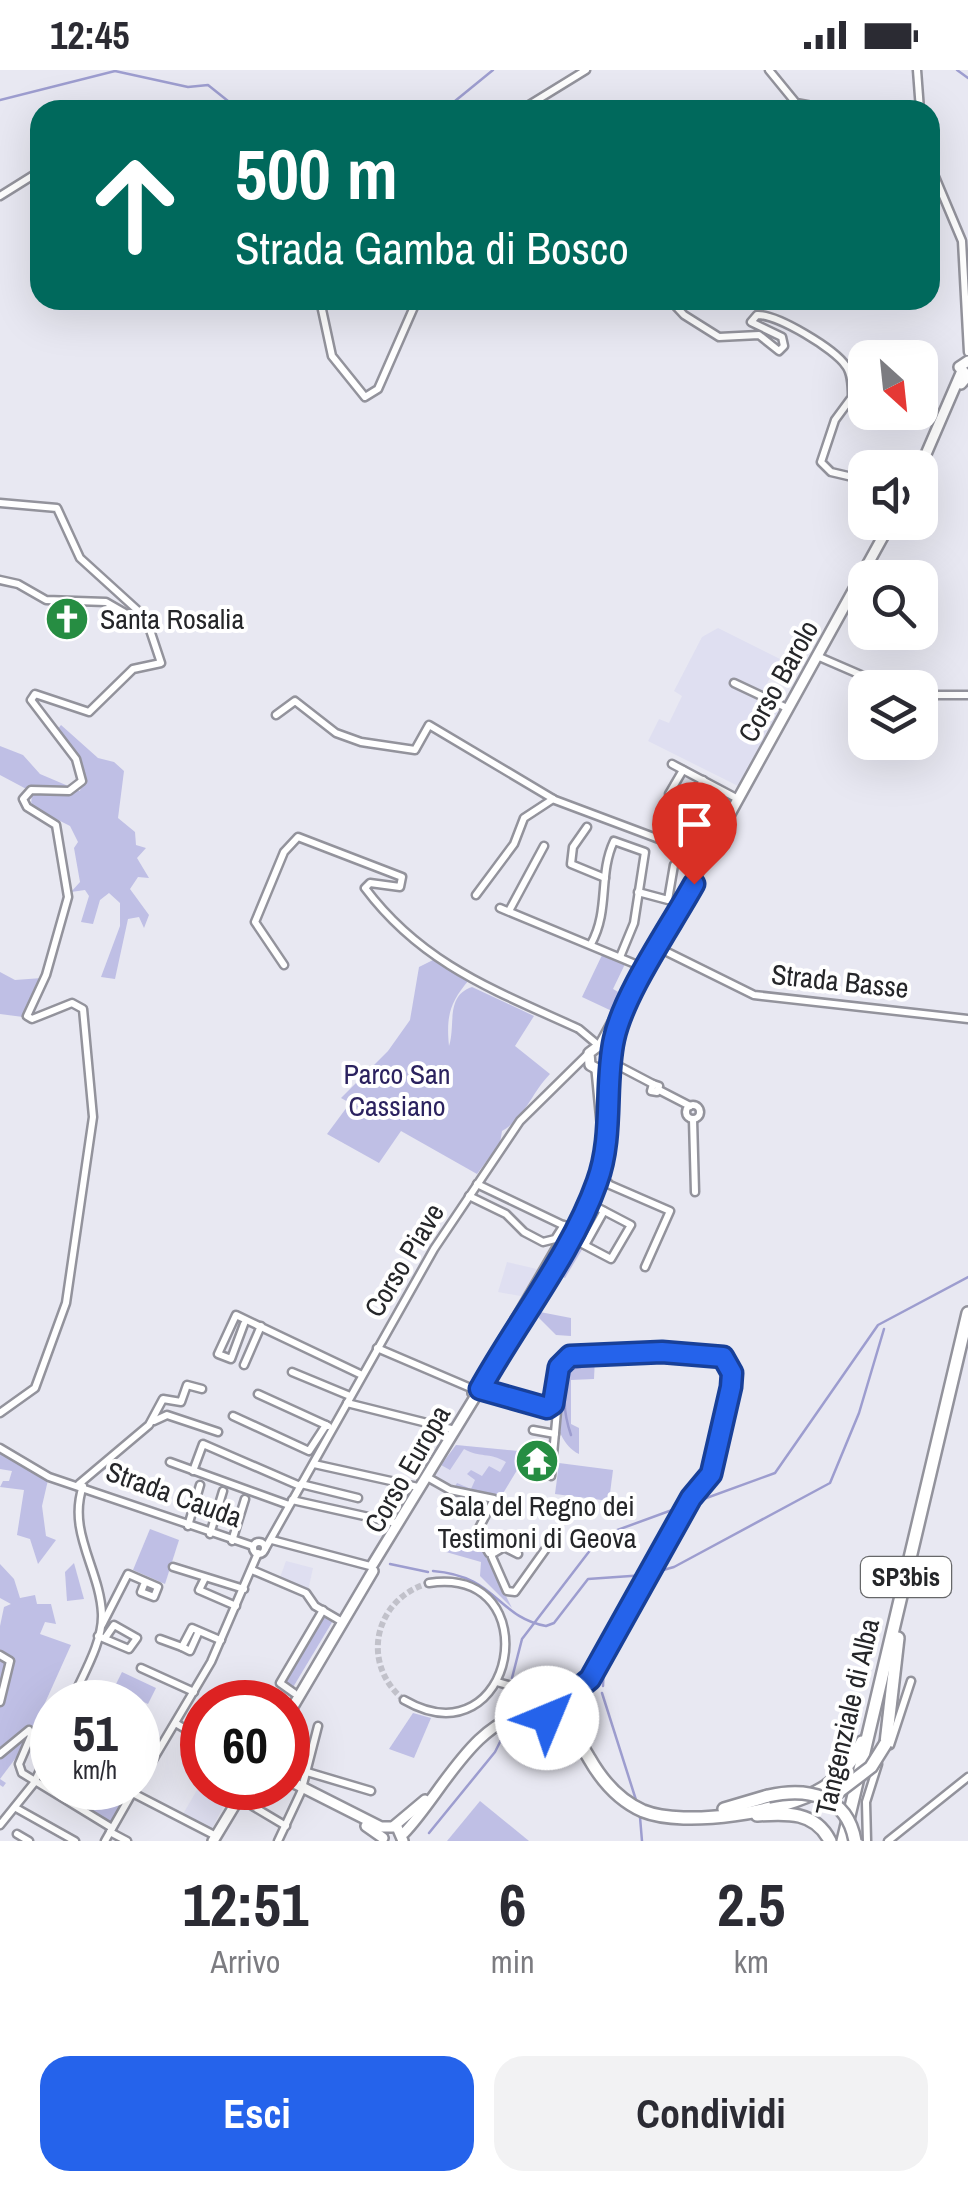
<!DOCTYPE html>
<html lang="it">
<head>
<meta charset="utf-8">
<style>
	body { margin:0; font-family:"Archivo Narrow",sans-serif; background:#f2f2f3; color:#2b2b33; height:100vh; display:flex; flex-direction:column; font-size:38px; white-space:nowrap }
	* { box-sizing:border-box; margin:0 }
	p { font-size:32px; color:#7c7c81 }
	.icon { flex:none; width:55px; height:55px; fill:none; stroke:currentColor; stroke-width:2; stroke-linecap:round; stroke-linejoin:round }
	.map { position:relative; height:1771px; overflow:hidden }
	.drawer { display:flex; flex-direction:column; background:#fff; flex:1 }
	.drawer>* { flex:none }
	.guide { position:absolute; left:30px; top:30px; width:910px; height:210px; border-radius:30px; box-shadow:0 10px 40px #0002; background:#00695c; color:#fff; overflow:hidden }
	.needle { width:65px; rotate:153deg }
	.controls { position:absolute; left:848px; top:270px; display:grid; gap:20px }
	.controls a { display:grid; place-items:center; width:90px; height:90px; border-radius:20px; background:#fff; box-shadow:0 10px 40px #0002; font-size:50px }
	.speed { position:absolute; left:30px; top:1610px; display:flex; gap:20px; font-size:50px; font-weight:700; text-align:center }
	.speed>* { display:grid; place-content:center; width:130px; height:130px; border-radius:50%; background:#fff; box-shadow:0 10px 40px #0002; line-height:1 }
	.speed small { font-size:25px; font-weight:400 }
	.speed .limit { border:15px solid #d22; background:#fff; color:#111 }
	.pin { position:absolute; display:grid; place-items:center; width:85px; height:85px; color:#fff; margin:-102px -42px; border-radius:50% 50% 50% 0; rotate:-45deg; box-shadow:0 0 10px #0007 }
	.pin .icon { rotate:45deg }
	.me { position:absolute; width:110px; margin:-55px; rotate:45deg; stroke-linejoin:round; filter:drop-shadow(0 0 8px #0008) }
	.turn { display:flex; align-items:center; gap:35px; height:210px; padding:0 40px; font-size:45px }
	.turn .icon { width:130px; height:130px; stroke-width:2.5 }
	.turn b { display:block; font-size:70px; line-height:85px }
	.eta { display:flex; justify-content:space-evenly; align-items:center; height:170px; text-align:center }
	.eta b { font-size:60px; font-weight:800; line-height:70px }
	.cta { display:flex; gap:20px; margin-top:auto; padding:20px 40px }
	.cta a { flex:1; height:115px; border-radius:30px; background:#2563eb; color:#fff; font-size:40px; font-weight:800; line-height:115px; text-align:center }
	.cta a+a { background:#f2f2f3; color:#2b2b33 }
	.status { display:flex; justify-content:space-between; align-items:center; height:70px; padding:0 50px; background:#fff; direction:ltr }
	.status svg { height:28px; fill:currentColor }
	.map>svg:first-child { display:block }
	.built { fill:#dfdff1 }
	.green { fill:#bfbfe5 }
	.lines { fill:none; stroke-linecap:round; stroke-linejoin:round }
	.stream { stroke:#9d9dcf; stroke-width:2.5 }
	.minor-tunnel { stroke:#c1c1ca; stroke-width:6; stroke-dasharray:6 3; stroke-linecap:butt }
	.minor-casing { stroke:#93939c; stroke-width:11 }
	.major-casing { stroke:#93939c; stroke-width:14 }
	.highway-casing { stroke:#93939c; stroke-width:16 }
	.minor { stroke:#fff; stroke-width:6 }
	.major { stroke:#fff; stroke-width:9 }
	.highway { stroke:#fff; stroke-width:11 }
	.highway-bridge-casing { stroke:#93939c; stroke-width:16; stroke-linecap:butt }
	.highway-bridge { stroke:#fff; stroke-width:11 }
	.route-casing { stroke:#184099; stroke-width:25 }
	.route { stroke:#2563eb; stroke-width:18 }
	.labels { text-anchor:middle; stroke-width:8; stroke-linejoin:round; paint-order:stroke }
	.shield { fill:#fff; stroke:#666769; stroke-width:2.5 }
	.shield-label { font-size:25px; font-weight:bold; fill:#252629 }
	.poi-label { font-size:28px; fill:#252629; stroke:#fff; text-anchor:start }
	.street-label { font-size:28px; fill:#252629; stroke:#fff }
	.park-label { font-size:28px; fill:#2b225f; stroke:#fff }
</style>
</head>
<body>
<div class="status"><b>12:45</b><svg viewBox="0 0 49 12"><path d="M0 12V9h3v3zM5 12V6h3v6zM10 12V3h3v9zM15 12V0h3v12zM26 1h20v11H26zM47 4h2v5h-2z"/></svg></div>
<div class="map">
<svg width="968" height="1771" viewBox="0 0 968 1771">
	<rect width="100%" height="100%" fill="#e8e8f2"/>
	<g class="built">
		<path d="M718,558L780,589L762,623L793,638L748,721L648,671L659,649L669,653L682,626L674,621L702,567Z"/>
		<path d="M507,1192L541,1200L526,1227L498,1222Z"/>
		<path d="M456,1375L528,1382L502,1425L451,1419L433,1408Z"/>
		<path d="M286,1491L313,1498L308,1521L279,1510Z"/>
		<path d="M197,1720L224,1735L212,1759L183,1744Z"/>
	</g>
	<g class="green">
		<path d="M61,655L98,688L114,692L124,701L118,748L135,762L136,775L146,778L137,788L149,808L138,807L130,819L149,845L144,858L139,847L128,849L115,909L101,907L120,856V833L109,823L100,830L93,854L81,852L89,826L85,820L71,822L80,812L74,778L78,772L70,756L31,736L32,722L0,705V676L23,685L40,704L80,721L84,700L57,660Z"/>
		<path d="M603,883L625,894L613,919L622,924L614,942L582,927Z"/>
		<path d="M433,890L469,910C450,932 446,946 449,976C456,955 445,926 472,917L534,946L515,976L550,1004C532,1022 525,1048 502,1061L500,1073L477,1104L401,1061L379,1093L327,1064L350,1033L341,1028L388,981L410,950L419,897Z"/>
		<path d="M0,902L15,910L42,908L23,947L0,944Z"/>
		<path d="M572,1173L583,1178L565,1208L554,1202Z"/>
		<path d="M540,1242L571,1248V1266L556,1265L539,1248Z"/>
		<path d="M571,1288H595L594,1309L571,1310V1354L579,1358V1384C548,1368 548,1310 571,1288Z"/>
		<path d="M456,1375L528,1382L502,1425L454,1418L457,1413L471,1419L475,1410L467,1404L471,1400L482,1406L489,1396L500,1402L506,1392C489,1382 480,1388 464,1379L450,1400L441,1395Z"/>
		<path d="M0,1381L48,1410L42,1436L46,1466L56,1470L38,1494L30,1469L17,1465L24,1420L0,1417L3,1411H9L12,1401L0,1399Z"/>
		<path d="M559,1393L613,1400L609,1431L555,1424Z"/>
		<path d="M150,1459L179,1470L165,1514L133,1500Z"/>
		<path d="M453,1461L470,1472L474,1463L512,1538L480,1506L481,1492L439,1480L442,1462Z"/>
		<path d="M74,1493L84,1529L67,1531L65,1502Z"/>
		<path d="M0,1494L14,1509L20,1528L35,1525L37,1534H51L56,1554L45,1552L40,1564L71,1575L27,1673L0,1709L6,1713L3,1717L0,1715V1556L4,1537L11,1534L0,1528Z"/>
		<path d="M326,1544L334,1549L292,1619L285,1614Z"/>
		<path d="M122,1602L156,1618L148,1634L114,1618Z"/>
		<circle cx="551" cy="1625" r="18"/>
		<path d="M413,1643L431,1648L414,1688L389,1679Z"/>
		<path d="M103,1718L130,1723L112,1754L89,1741Z"/>
		<path d="M480,1731L529,1771H447Z"/>
	</g>
	<g class="lines">
		<g class="stream">
			<path d="M957,0L968,8"/>
			<path d="M0,30L115,1L188,17L208,15L228,31L252,33L256,40"/>
			<path d="M444,40L493,0"/>
			<path d="M571,1365C563,1342 562,1321 569,1299L581,1297"/>
			<path d="M690,1434L775,1403L878,1255L968,1207"/>
			<path d="M390,1494L428,1502"/>
			<path d="M433,1501C497,1506 497,1547 546,1556L554,1553L588,1509L645,1505"/>
			<path d="M656,1502L674,1497L830,1413L859,1343L884,1259"/>
			<path d="M598,1587L633,1525"/>
			<path d="M512,1608L522,1569L601,1466L683,1436"/>
			<path d="M603,1616L604,1593"/>
			<path d="M602,1623L636,1730"/>
			<path d="M640,1747L642,1771"/>
			<path d="M429,1763L495,1682L508,1656"/>
		</g>
		<path class="minor-tunnel" d="M404,1630C359,1593 375,1528 429,1513"/>
		<g class="minor-casing">
			<g id="minor">
				<path d="M769,0L796,33L834,40"/>
				<path d="M917,0L920,40"/>
				<path d="M521,40L586,0"/>
				<path d="M930,95L962,171L968,282"/>
				<path d="M0,126L40,101"/>
				<path d="M304,230L321,235L332,286L365,327L378,319L417,230"/>
				<path d="M670,230L684,245L719,267L759,265L779,281L784,276L782,267L751,252L757,245C777,244 835,279 846,296C852,304 852,317 852,327L835,350L821,392L831,402L865,410"/>
				<path d="M0,433L57,438L80,488L146,548L161,593L133,599L89,642L35,624L31,630L76,689L82,711L69,721L31,720L23,729L27,737L56,755L68,827L46,905L27,946L32,949L72,933L83,939L93,1047L66,1233L35,1318L0,1343"/>
				<path d="M0,510L18,514L46,530L106,532L146,555"/>
				<path d="M817,586L891,618"/>
				<path d="M734,613L787,638"/>
				<path d="M920,625H968"/>
				<path d="M276,645L295,631L336,663L361,672L415,680L429,655L555,730L707,787"/>
				<path d="M672,694L738,729"/>
				<path d="M683,700L669,724L688,734"/>
				<path d="M702,738L691,733L703,710"/>
				<path d="M587,757L573,777L571,794L605,808"/>
				<path d="M638,822L668,830L674,795"/>
				<path d="M476,825L514,774L524,748L553,729"/>
				<path d="M500,838L640,896"/>
				<path d="M509,841L544,776"/>
				<path d="M591,874C610,840 598,805 614,771L645,782L634,853L620,887"/>
				<path d="M659,878L754,925L968,949"/>
				<path d="M284,895L255,852L284,782L298,767L402,807L400,817L370,813L365,818C422,894 494,920 577,958"/>
				<path d="M579,959L598,975"/>
				<path d="M613,993L653,1014"/>
				<path d="M653,1014L659,1016L657,1022L651,1021Z"/>
				<path d="M659,1020L690,1036"/>
				<circle cx="693" cy="1042" r="7"/>
				<path d="M693,1049L695,1122"/>
				<path d="M600,1105L610,1115L670,1141L645,1197"/>
				<path d="M477,1114L569,1158"/>
				<path d="M469,1126L506,1144L524,1162L543,1172L555,1169L564,1155"/>
				<path d="M571,1168L611,1189L631,1155L589,1133"/>
				<path d="M585,1175L604,1141"/>
				<path d="M244,1254L231,1289L218,1284L236,1245L362,1305"/>
				<path d="M377,1278L473,1319"/>
				<path d="M244,1295L261,1256"/>
				<path d="M292,1302L350,1326"/>
				<path d="M480,1322L551,1337L559,1297L570,1286L711,1284L723,1287L732,1303L711,1404L691,1428L592,1606L573,1623"/>
				<path d="M258,1324L328,1356"/>
				<path d="M347,1333L455,1360"/>
				<path d="M551,1337L557,1341L551,1406"/>
				<path d="M233,1346L309,1381L326,1355"/>
				<path d="M154,1351L167,1345L218,1362"/>
				<path d="M533,1360L555,1364"/>
				<path d="M0,1378L49,1407L253,1476"/>
				<path d="M170,1392L289,1435"/>
				<path d="M314,1394L418,1417"/>
				<path d="M193,1401L203,1374L300,1416"/>
				<path d="M427,1407L450,1420L494,1429L477,1462L489,1483"/>
				<path d="M79,1414L149,1355L163,1329L181,1332L187,1315L202,1319"/>
				<path d="M301,1414L358,1428"/>
				<path d="M292,1430L396,1453"/>
				<path d="M188,1456L200,1415"/>
				<path d="M210,1464L223,1421"/>
				<path d="M272,1470L370,1496"/>
				<path d="M232,1471L245,1429"/>
				<circle cx="259" cy="1478" r="6"/>
				<path d="M265,1479L434,1179L520,1051L589,983"/>
				<path d="M494,1483L504,1477L518,1484"/>
				<path d="M492,1487L507,1521L515,1522L545,1480"/>
				<path d="M173,1497L244,1519"/>
				<path d="M252,1500L306,1523L315,1536L339,1550"/>
				<path d="M205,1508L199,1520L236,1536"/>
				<path d="M102,1555L128,1504L158,1517L154,1527L141,1522L145,1512"/>
				<path d="M199,1561L190,1581L182,1577L192,1558L220,1570H221"/>
				<path d="M98,1566L129,1579L137,1568L114,1555L105,1568"/>
				<path d="M160,1569L182,1577"/>
				<path d="M0,1585L10,1591L0,1632"/>
				<path d="M141,1598L194,1622"/>
				<path d="M497,1612L519,1618L528,1627"/>
				<path d="M521,1618L534,1612"/>
				<path d="M294,1623L280,1613L323,1540"/>
				<path d="M404,1630C516,1694 550,1495 429,1513"/>
				<path d="M71,1632C82,1606 103,1573 102,1544C100,1499 67,1462 83,1416"/>
				<path d="M177,1654L202,1669"/>
				<path d="M890,1675L911,1611"/>
				<path d="M0,1684L29,1660L31,1666L19,1694L22,1703L112,1758"/>
				<path d="M307,1702L371,1721"/>
				<path d="M138,1715L211,1592L258,1483"/>
				<path d="M123,1718L216,1766"/>
				<path d="M239,1728L286,1756"/>
				<path d="M16,1738L75,1771"/>
				<path d="M0,1755L34,1713L52,1675"/>
				<path d="M110,1762L127,1771"/>
				<path d="M17,1764L29,1771"/>
				<path d="M105,1771L134,1720"/>
				<path d="M278,1771L301,1722L318,1656"/>
				<path d="M867,1771L866,1732L878,1694"/>
				<path d="M888,1771L968,1707"/>
			</g>
		</g>
		<g class="major-casing">
			<g id="major">
				<path d="M961,314L968,306L959,297L968,291"/>
				<path d="M920,398L961,303"/>
				<path d="M641,895L647,897L645,903L639,901Z"/>
				<path d="M646,896L891,452"/>
				<path d="M597,1000L602,1052"/>
				<path d="M599,1000L590,995L589,983L601,974L618,943"/>
				<circle cx="569" cy="1163" r="5"/>
				<path d="M574,1158L596,1117L604,1086L614,966L644,903"/>
				<path d="M477,1317L564,1167"/>
				<path d="M373,1494L480,1319L475,1318L473,1323"/>
				<circle cx="551" cy="1626" r="22"/>
				<path d="M288,1645L373,1501"/>
				<path d="M288,1710L381,1757H397L403,1771"/>
				<path d="M366,1756L383,1768"/>
				<path d="M394,1756L425,1730"/>
				<path d="M404,1763C441,1725 474,1647 534,1642"/>
				<path d="M213,1771L245,1718"/>
			</g>
		</g>
		<g class="highway-casing">
			<g id="highway">
				<path d="M569,1639C569,1657 580,1673 589,1688C602,1711 618,1730 643,1741C685,1758 785,1742 823,1718C840,1707 853,1691 862,1672"/>
				<path d="M886,1673L898,1568"/>
				<path d="M724,1739L768,1726"/>
				<path d="M757,1745C787,1743 815,1741 830,1771"/>
				<path d="M843,1771L968,1243"/>
			</g>
		</g>
		<use href="#minor" class="minor"/>
		<use href="#major" class="major"/>
		<use href="#highway" class="highway"/>
		<g class="highway-bridge-casing">
			<g id="highway-bridge">
				<path d="M837,1723L871,1697L886,1673"/>
				<path d="M768,1726C807,1717 847,1725 855,1771"/>
			</g>
		</g>
		<use href="#highway-bridge" class="highway-bridge"/>
	</g>
	<g class="lines">
		<g class="route-casing">
			<path id="route" d="M547,1648L567,1642L573,1623L590,1609L691,1428L711,1404L731,1317L732,1303L723,1287L662,1282L570,1286L559,1297L553,1334L547,1338L480,1319C517,1252 572,1183 597,1112C614,1066 604,1014 614,969C624,923 669,859 694,814"/>
		</g>
		<use href="#route" class="route"/>
	</g>
	<defs>
		<g id="church-disc" transform="scale(2.25)"><circle r="9.5" fill="#268d42" stroke="#fff"/><path d="M-1.2-6h2.4v3.5h3.3v2.4h-3.3V6h-2.4V-.1h-3.3v-2.4h3.3Z" fill="#fff"/></g>
		<g id="temple-disc" transform="scale(2.25)"><circle r="9.5" fill="#268d42" stroke="#fff"/><path d="M0-6L5-2H3V0L6.5 2.5H4V6H1.5V3h-3V6H-4V2.5H-6.5L-3 0V-2H-5Z" fill="#fff"/></g>
	</defs>
	<g fill-rule="evenodd">
		<use href="#church-disc" x="67" y="549"/>
		<use href="#temple-disc" x="537" y="1391"/>
	</g>
	<g class="labels">
		<rect class="shield" x="861" y="1487" width="90" height="40" rx="8"/>
		<g class="shield-label">
			<text x="906" y="1516">SP3bis</text>
		</g>
		<g class="poi-label">
			<text x="100" y="559">Santa Rosalia</text>
			<text x="537" y="1446" text-anchor="middle">Sala del Regno dei<tspan x="537" dy="32">Testimoni di Geova</tspan></text>
		</g>
		<g class="street-label">
			<text transform="translate(778 611) rotate(-61)" y="10">Corso Barolo</text>
			<text transform="translate(840 911) rotate(6)" y="10">Strada Basse</text>
			<text transform="translate(404 1190) rotate(-59)" y="10">Corso Piave</text>
			<text transform="translate(407 1399) rotate(-60)" y="10">Corso Europa</text>
			<text transform="translate(174 1424) rotate(20)" y="10">Strada Cauda</text>
			<text transform="translate(847 1647) rotate(-77)" y="10">Tangenziale di Alba</text>
		</g>
		<g class="park-label">
			<text x="397" y="1014">Parco San<tspan x="397" dy="32">Cassiano</tspan></text>
		</g>
	</g>
</svg>
<div class="controls">
<a><svg class="needle" viewBox="-14 -14 28 28"><path d="M0-13l5 13h-10z" fill="#e53935"/><path d="M0 13l5-13h-10z" fill="#7c7c81"/></svg></a>
<a><svg class="icon" aria-label="sound" viewBox="0 0 24 24"><path d="M4 9h4l5-4v14l-5-4H4zM17 9q2 3 0 6"/></svg></a>
<a><svg class="icon" aria-label="search" viewBox="0 0 24 24"><circle cx="10" cy="10" r="6"/><path d="M15 15l6 6"/></svg></a>
<a><svg class="icon" aria-label="layers" viewBox="0 0 24 24"><path d="M12 4l9 5-9 5-9-5zM3 14l9 5 9-5"/></svg></a>
</div>
<div class="speed"><div>51<small>km/h</small></div><div class="limit">60</div></div>
<div class="pin" style="left:694px;top:814px;background:#d93025"><svg class="icon" aria-label="arrive" viewBox="0 0 24 24"><path d="M6 21V4h12l-3 4 3 4H6"/></svg></div>
<svg class="me" style="left:547px;top:1648px" viewBox="-20 -20 40 40"><circle r="19" fill="#fff"/><path d="M0-13L10 11 0 6-10 11z" fill="#2563eb"/></svg>
<div class="guide">
<div class="turn"><svg class="icon" aria-label="ahead" viewBox="0 0 24 24"><path d="M12 20V5M6 11l6-6 6 6"/></svg><div><b>500 m</b>Strada Gamba di Bosco</div></div>
</div>
</div>
<section class="drawer">
<div class="eta">
<div><b>12:51</b><p>Arrivo</p></div>
<div><b>6</b><p>min</p></div>
<div><b>2.5</b><p>km</p></div>
</div>
<div class="cta"><a>Esci</a><a>Condividi</a></div>
</section>
</body>
</html>
